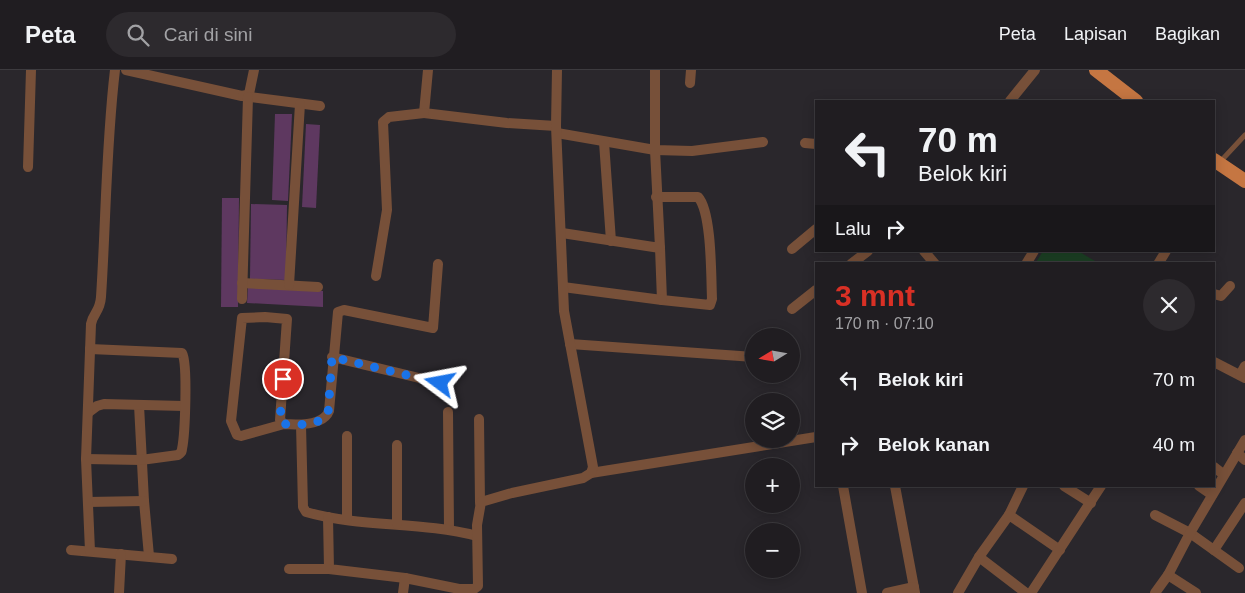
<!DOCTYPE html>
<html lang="id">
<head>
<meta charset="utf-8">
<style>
	body { margin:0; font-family:Arial,sans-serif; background:#2d2a2e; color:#f1f3f6; height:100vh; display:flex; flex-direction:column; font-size:19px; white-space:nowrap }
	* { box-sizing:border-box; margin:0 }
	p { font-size:16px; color:#a2a2a5 }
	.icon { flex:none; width:28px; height:28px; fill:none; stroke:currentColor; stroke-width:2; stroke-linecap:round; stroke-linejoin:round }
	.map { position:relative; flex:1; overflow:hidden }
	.panel { position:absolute; left:815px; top:192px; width:400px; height:225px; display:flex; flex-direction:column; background:#201d21; border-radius:0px; box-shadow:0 2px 12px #0003,0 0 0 1px #3d3b3f }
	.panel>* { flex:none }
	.top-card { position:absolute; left:815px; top:30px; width:400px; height:152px; border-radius:0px; box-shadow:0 2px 12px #0003,0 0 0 1px #3d3b3f; background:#201d21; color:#f1f3f6; overflow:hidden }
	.needle { width:32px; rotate:259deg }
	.controls { position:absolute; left:745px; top:258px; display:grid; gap:10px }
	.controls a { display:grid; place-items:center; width:55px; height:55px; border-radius:50%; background:#201d21; box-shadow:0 2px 12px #0003,0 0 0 1px #3d3b3f; font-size:25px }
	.pin { position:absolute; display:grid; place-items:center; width:42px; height:42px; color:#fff; margin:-21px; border:2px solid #fff; border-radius:50%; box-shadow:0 1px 5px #0007 }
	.me { position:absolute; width:55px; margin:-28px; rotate:283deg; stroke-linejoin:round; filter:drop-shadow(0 0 4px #0008) }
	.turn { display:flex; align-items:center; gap:18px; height:105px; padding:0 20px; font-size:22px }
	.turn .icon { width:65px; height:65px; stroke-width:2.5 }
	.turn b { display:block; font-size:35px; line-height:42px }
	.then { display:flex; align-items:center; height:48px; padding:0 20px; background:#0003; gap:10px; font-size:19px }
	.round { display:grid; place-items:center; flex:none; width:52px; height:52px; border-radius:26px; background:#2d2a2e }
	.headline { display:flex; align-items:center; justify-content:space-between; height:85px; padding:0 20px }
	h1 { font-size:30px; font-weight:600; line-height:38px; color:#d93025 }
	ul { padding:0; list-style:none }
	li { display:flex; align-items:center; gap:15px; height:65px; padding:0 20px }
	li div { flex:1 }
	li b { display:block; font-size:19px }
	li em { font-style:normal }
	header { display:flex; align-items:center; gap:30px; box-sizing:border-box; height:70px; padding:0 25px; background:#201d21; border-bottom:1px solid #3d3b3f }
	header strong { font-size:24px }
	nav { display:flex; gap:28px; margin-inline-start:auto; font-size:18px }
	.search { width:350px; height:45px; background:#2d2a2e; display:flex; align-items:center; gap:12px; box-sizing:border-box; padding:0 18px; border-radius:28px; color:#a2a2a5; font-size:19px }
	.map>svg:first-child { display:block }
	.green { fill:#1c4024 }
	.building { fill:#5e3860 }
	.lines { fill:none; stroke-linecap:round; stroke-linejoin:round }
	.service { stroke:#775039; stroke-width:5 }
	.minor { stroke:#775039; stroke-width:10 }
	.primary { stroke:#c57642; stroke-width:14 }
	.route { stroke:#1a73e8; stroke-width:9; stroke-dasharray:0 16.2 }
</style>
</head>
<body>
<header>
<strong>Peta</strong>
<div class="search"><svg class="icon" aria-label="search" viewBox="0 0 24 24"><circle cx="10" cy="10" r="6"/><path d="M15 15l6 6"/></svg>Cari di sini</div>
<nav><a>Peta</a><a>Lapisan</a><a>Bagikan</a></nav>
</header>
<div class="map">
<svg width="1245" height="523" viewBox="0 0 1245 523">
	<rect width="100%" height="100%" fill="#2a272c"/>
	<path class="green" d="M1043,181H1078L1100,194H1035Z"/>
	<g class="building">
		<path d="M275,44H292L288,131L272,130Z"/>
		<path d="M306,54L320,55L316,138L302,137Z"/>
		<path d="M222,128H239L238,237H221Z"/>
		<path d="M251,134L287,135L286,210L250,209Z"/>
		<path d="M248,216L323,221V237L247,233Z"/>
	</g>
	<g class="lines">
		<path class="service" d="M1219,93L1245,65"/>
		<g class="minor">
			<path d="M126,0L242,26L249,24L254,0"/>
			<path d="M428,0L424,43L507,53L556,56"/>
			<path d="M690,13L691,0"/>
			<path d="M243,26L320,36"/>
			<path d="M1010,31L1035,0"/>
			<path d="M557,63L655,80L692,81L763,72"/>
			<path d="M604,72L611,171"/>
			<path d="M805,73L816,74"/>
			<path d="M28,97L31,0"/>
			<path d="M656,127H698C712,142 711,207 712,229L710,235L662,230L660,178"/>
			<path d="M562,163L660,178L655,80V0"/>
			<path d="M792,179L816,159"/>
			<path d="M924,181L935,194"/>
			<path d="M851,194L868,181"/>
			<path d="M1026,194L1034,181"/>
			<path d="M1158,194L1166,181"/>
			<path d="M376,206L387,140L383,52L389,47L424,43"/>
			<path d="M242,213L318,217"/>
			<path d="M289,215L300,34"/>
			<path d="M563,217L662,230"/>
			<path d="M1214,224L1221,226L1230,216"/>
			<path d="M242,229L248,27"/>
			<path d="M792,239L816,220"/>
			<path d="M570,274L754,287"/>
			<path d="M332,287L440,313"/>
			<path d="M1214,292L1245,308"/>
			<path d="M1240,305L1245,296"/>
			<path d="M139,335L144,431L149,486"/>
			<path d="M89,342L97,336L104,334L184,336"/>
			<path d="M448,342L449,459"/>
			<path d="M479,349L480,433"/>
			<path d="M284,354L241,366L237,365L231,351L242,248L265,247L287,249L280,350L284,354C297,355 323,356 329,341L338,242L344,240L433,258L438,194"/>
			<path d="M301,355L303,437L306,442C361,458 421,451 477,466"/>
			<path d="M347,366V449"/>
			<path d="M397,375V454"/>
			<path d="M1237,383L1245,390"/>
			<path d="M86,389L141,390L178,385C181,382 182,383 182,379C185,365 188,293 182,283L90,279"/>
			<path d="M1214,397L1223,404"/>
			<path d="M591,403L816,367"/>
			<path d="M843,416L862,523"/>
			<path d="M895,416L915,523"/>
			<path d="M1064,416L1091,433"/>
			<path d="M1199,416L1212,425"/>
			<path d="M88,432L144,431"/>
			<path d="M1009,445L1023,416"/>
			<path d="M1155,445L1190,463L1239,498"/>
			<path d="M328,447L329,499L405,508L459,519H474L478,516L477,455L481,432L512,423L583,408L591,403L593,397L564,241L556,56L557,0"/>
			<path d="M71,480L172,489"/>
			<path d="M1214,480L1245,433"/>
			<path d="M90,481L86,389L91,254C93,243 100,242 101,227C106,151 106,75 115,0"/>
			<path d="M289,499H329"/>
			<path d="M1168,505L1196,523"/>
			<path d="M119,523L121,484"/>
			<path d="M403,523L405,508"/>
			<path d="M887,523L914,517"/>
			<path d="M958,523L979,487"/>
			<path d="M1026,523L979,487L1009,445L1060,480"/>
			<path d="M1031,523L1101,416"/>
			<path d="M1155,523L1168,505L1190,463L1245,370"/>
		</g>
		<g class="primary">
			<path d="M1096,0L1136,31"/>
			<path d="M1214,90L1245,111"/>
		</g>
	</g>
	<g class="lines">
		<path class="route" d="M283,309L280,350L284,354C298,355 318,356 328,344L332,287L440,313"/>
	</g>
</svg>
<div class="controls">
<a><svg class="needle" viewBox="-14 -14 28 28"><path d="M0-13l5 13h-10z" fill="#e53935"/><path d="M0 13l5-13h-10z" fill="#a2a2a5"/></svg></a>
<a><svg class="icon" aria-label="layers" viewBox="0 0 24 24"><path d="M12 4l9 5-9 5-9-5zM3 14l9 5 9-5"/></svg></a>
<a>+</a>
<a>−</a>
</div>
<div class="pin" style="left:283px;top:309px;background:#d93025"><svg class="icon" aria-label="arrive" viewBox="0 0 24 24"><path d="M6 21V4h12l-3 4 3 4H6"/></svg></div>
<svg class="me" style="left:440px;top:313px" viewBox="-20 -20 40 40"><path d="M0-17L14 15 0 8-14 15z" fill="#1a73e8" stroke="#fff" stroke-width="4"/></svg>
<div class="top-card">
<div class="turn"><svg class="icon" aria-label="left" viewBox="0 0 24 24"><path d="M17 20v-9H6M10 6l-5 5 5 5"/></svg><div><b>70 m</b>Belok kiri</div></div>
<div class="then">Lalu<svg class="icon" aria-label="right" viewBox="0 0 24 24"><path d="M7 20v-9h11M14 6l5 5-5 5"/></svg></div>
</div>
<section class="panel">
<div class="headline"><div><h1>3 mnt</h1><p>170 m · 07:10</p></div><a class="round"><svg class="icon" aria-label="close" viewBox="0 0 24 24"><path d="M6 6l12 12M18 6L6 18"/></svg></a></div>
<ul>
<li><svg class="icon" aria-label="left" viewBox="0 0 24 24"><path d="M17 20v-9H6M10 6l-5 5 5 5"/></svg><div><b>Belok kiri</b></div><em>70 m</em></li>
<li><svg class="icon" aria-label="right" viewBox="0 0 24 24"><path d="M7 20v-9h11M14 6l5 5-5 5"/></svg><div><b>Belok kanan</b></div><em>40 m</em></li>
</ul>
</section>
</div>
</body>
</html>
